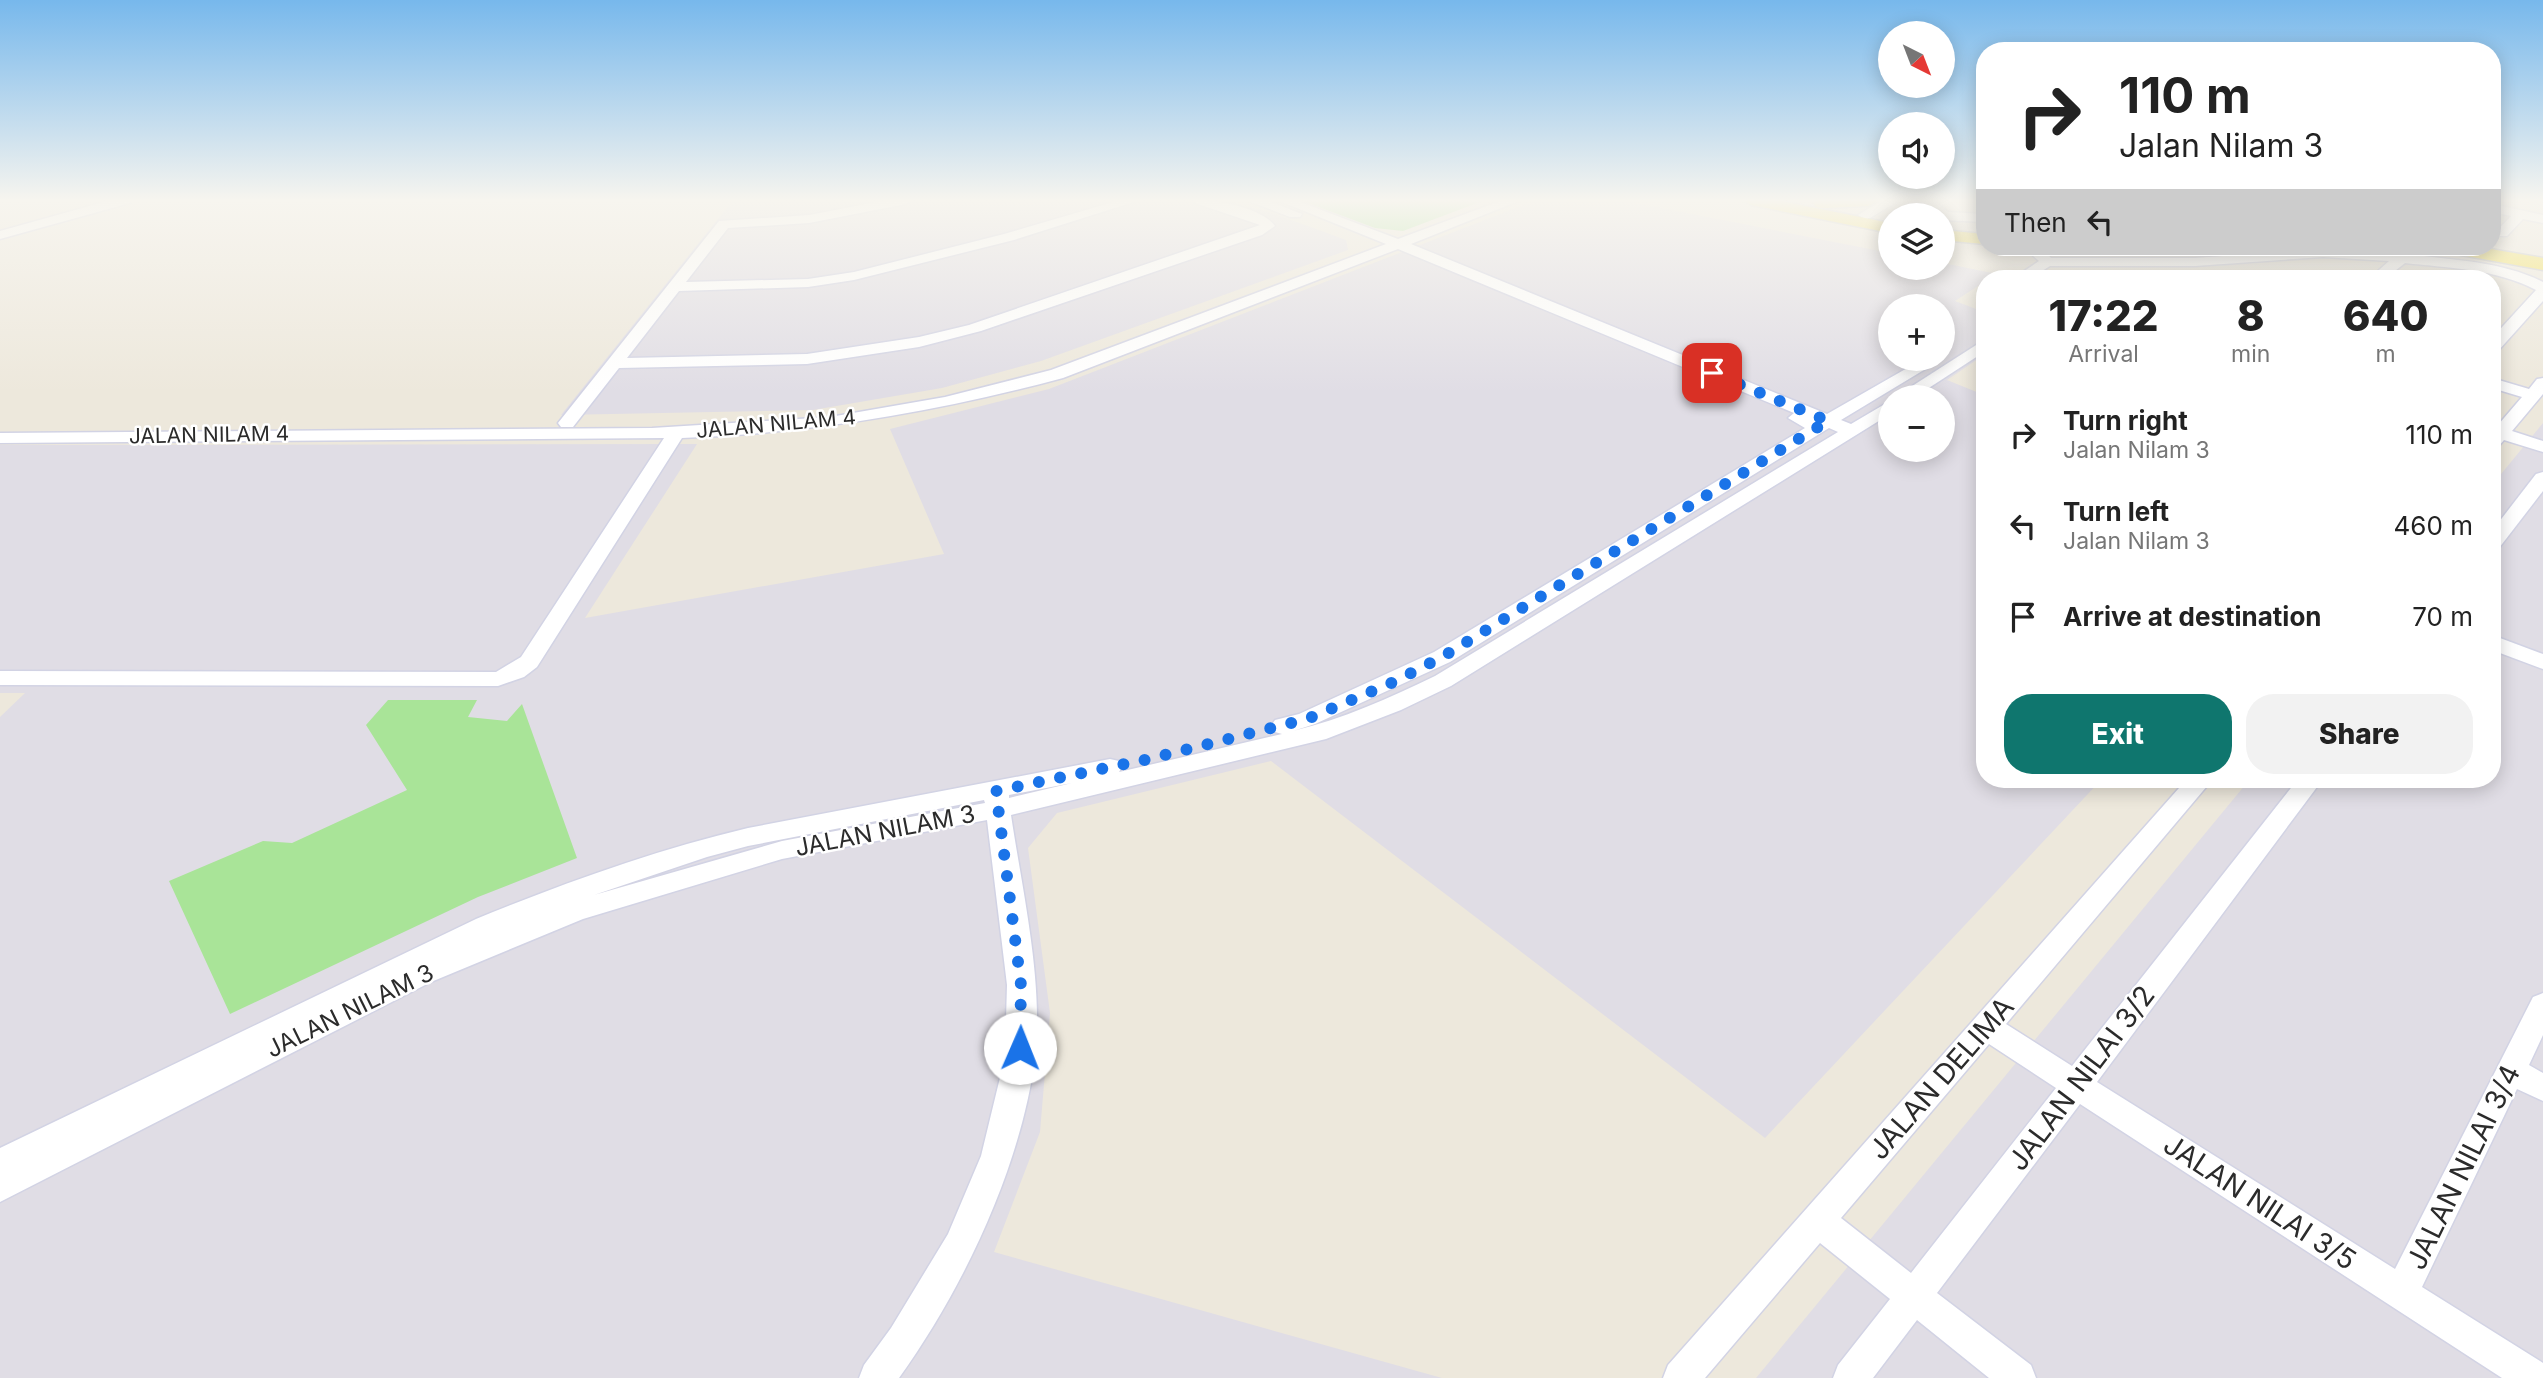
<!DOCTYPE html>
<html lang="en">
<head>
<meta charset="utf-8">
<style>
	body { margin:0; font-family:Inter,sans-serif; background:#f2f2f2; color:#222; height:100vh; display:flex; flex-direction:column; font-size:26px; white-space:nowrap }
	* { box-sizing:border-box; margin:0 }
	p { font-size:23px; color:#767676 }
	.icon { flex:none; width:38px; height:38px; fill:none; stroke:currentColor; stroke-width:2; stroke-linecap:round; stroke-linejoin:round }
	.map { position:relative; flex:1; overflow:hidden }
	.drawer { position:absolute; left:1976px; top:270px; width:525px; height:518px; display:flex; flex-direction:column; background:#fff; border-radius:28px; box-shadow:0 4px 18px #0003 }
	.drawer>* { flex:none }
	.hud { position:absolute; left:1976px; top:42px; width:525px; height:214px; border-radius:28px; box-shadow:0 4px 18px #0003; background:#fff; color:#222; overflow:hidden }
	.needle { width:46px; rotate:138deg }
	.buttons { position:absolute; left:1878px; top:21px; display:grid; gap:14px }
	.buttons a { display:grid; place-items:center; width:77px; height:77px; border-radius:50%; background:#fff; box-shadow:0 4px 18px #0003; font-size:35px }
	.pin { position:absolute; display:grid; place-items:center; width:60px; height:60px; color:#fff; margin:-30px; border-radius:14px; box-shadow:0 4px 10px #0006 }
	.me { position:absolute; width:77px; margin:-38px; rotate:1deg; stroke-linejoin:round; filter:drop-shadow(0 0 5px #0008) }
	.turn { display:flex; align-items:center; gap:24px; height:147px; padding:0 28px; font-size:32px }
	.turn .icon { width:91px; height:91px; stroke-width:2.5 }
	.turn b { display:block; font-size:49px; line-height:60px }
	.then { display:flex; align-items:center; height:66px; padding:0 28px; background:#0003; gap:14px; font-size:26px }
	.eta { display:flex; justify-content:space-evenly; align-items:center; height:119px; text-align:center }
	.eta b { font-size:42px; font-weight:800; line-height:49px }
	.cta { display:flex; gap:14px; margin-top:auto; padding:14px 28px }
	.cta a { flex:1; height:80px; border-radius:28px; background:#0f766e; color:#fff; font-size:28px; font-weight:800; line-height:80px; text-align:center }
	.cta a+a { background:#f2f2f2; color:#222 }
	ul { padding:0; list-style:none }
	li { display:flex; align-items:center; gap:21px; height:91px; padding:0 28px }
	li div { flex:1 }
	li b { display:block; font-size:26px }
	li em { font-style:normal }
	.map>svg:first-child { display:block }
	.industrial { fill:#e0dde5; fill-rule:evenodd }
	.green { fill:#a9e498 }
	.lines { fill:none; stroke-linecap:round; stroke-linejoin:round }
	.minor-casing { stroke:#d2d3e4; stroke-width:3 }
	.major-casing { stroke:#c8c8c8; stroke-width:3 }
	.minor { fill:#fff; fill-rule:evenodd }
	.major { fill:#f3e15b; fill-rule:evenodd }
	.route { stroke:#1a73e8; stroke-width:12; stroke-dasharray:0 21.6 }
	.labels { text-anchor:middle; stroke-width:5; stroke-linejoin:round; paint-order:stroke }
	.far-street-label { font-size:21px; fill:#2b2b2b; stroke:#fff }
	.street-label { font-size:24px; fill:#2b2b2b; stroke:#fff }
	.near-street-label { font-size:28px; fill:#2b2b2b; stroke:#fff }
</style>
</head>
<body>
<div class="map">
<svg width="2543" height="1378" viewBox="0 0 2543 1378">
	<rect width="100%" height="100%" fill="#ede8dc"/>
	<g class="industrial">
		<path d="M733,200H1223L1272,213L1346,240L1348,250L1041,361L942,388L813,410L561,415Z"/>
		<path d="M1536,200L1631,202L1890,253V268H1942L1943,263L1997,274L1984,278V282L1955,301L1984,312V355L1947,380L1984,395V779H2102L1765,1138L1271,761L1057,813L1028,848L1050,1013L1040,1132L994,1252L1442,1378H0V717L25,693H0V445L697,444L585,618L944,554L890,429L1049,389ZM1890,306H1942V359H1890ZM1890,397H1942V450H1890Z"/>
		<path d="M2543,423V1378H1756L2250,779H2492V485Z"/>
	</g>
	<g class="green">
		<path d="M1300,200H1485L1403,231L1375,228Z"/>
		<path d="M388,700H477L468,717L507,721L522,704L577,858L478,897L230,1014L169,881L263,841L292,843L407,790L366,725Z"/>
	</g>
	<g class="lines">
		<g class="minor-casing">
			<g id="minor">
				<path d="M111,200H132L130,203L0,239V231Z"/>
				<path d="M887,200H913L906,204L809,223L728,228L686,282L808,279L854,272L1004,234L1120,200H1140L1014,240L854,280L808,287L679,291L627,358L807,354L919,337L969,325L1260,225L1195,203L1194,200C1216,200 1261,207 1275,226L1262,235L981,331L919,347L807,364L619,368L573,427H561L558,423L719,221L809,215Z"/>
				<path d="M1246,200H1266L1302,214L1300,217H1290Z"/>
				<path d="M1277,200H1295L1398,239L1503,200H1521L1411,244L1827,414L1923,359H1942L1841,420L1851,424L1890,401V414L1451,686L1401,710L1326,739L1011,815C1022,889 1044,983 1035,1058C1021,1167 963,1289 899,1378H859L864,1365L891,1328L948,1234L981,1156L1005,1057L1007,985L987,820L782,859L583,919L431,982L0,1202V1148L476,919C564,883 655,850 748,828L1110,759L1119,761L1122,767L1119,772L1282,734L1275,732L1271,726L1275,720L1299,714L1434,652L1805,428L1788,418L1794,413L1398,249L1063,378C937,412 812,433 682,438L537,667L524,677L498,686L0,685V671L496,672L521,657L664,438L0,443V433L652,428L830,417L945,397L1051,370L1386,244ZM1829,428L1838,432L1435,676C1389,698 1343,719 1293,731L1315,724L1450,662ZM1072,783L1009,798V795ZM984,800L985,803L782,841L594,895L707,857L748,846Z"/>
				<path d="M1883,200H1900L1870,218L1865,219L1858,215Z"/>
				<path d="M1918,200H1933L1948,212L1984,214V222L1942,220V215H1935Z"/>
				<path d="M2492,204L2543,215V223L2523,219L2507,236H2497L2495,233L2511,216L2492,212Z"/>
				<path d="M2023,247H2041L2051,258H2195L2323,249L2392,253L2393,249L2398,248L2407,254C2451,260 2502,261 2543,282V301L2498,351L2492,353V338L2536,290C2497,269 2449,268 2405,263L2386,278H2370L2389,261L2323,257L2195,266H2050L2031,278H2014L2039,261Z"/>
				<path d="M1984,340V352L1915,397H1895Z"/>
				<path d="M2492,378L2529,389L2537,379L2543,378V394L2512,431L2543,441V452L2504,440L2498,447L2492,448V432L2522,397L2492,388Z"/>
				<path d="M2543,472V491L2499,548L2492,550V531L2536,474Z"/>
				<path d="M2492,635L2543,654V669L2492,650Z"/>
				<path d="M2187,779H2213L2006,1024L2072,1066L2298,779H2323L2097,1082L2395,1269L2533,997L2543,993V1035L2529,1065L2543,1073V1101L2517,1089L2422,1287L2543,1363V1378H2502L2080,1104L1937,1293L2031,1365L2036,1378H1989L1917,1320L1873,1378H1833L1838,1365L1890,1299L1820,1243L1705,1378H1663L1668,1365ZM1989,1044L2056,1088L1911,1273L1841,1218Z"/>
			</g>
		</g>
		<g class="major-casing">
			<g id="major">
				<path d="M1743,200H1776L1890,223V233L1751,205Z"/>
				<path d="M1816,200H1876L1877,201L1868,206L1822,208L1816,207L1813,203Z"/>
				<path d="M1942,230L1984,234V244L1942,240Z"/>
				<path d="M2441,247H2479L2543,258V270L2450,253Z"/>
			</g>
		</g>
		<use href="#minor" class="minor"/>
		<use href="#major" class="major"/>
	</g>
	<linearGradient id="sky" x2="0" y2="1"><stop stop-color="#77b8ec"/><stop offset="0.51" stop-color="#f7f5ef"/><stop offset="1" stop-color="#f7f5ef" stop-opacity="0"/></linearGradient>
	<rect width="2543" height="393" fill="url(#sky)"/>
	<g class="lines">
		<path class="route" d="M1020,1048L1021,985L996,791L1149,759L1307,719L1396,681L1442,657L1828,421L1712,373"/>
	</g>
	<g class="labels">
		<g class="far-street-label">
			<text transform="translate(776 424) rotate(-5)" y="7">JALAN NILAM 4</text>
			<text transform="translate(209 435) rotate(-1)" y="7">JALAN NILAM 4</text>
		</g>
		<g class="street-label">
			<text transform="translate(885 831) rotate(-11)" y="8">JALAN NILAM 3</text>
			<text transform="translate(350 1011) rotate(-26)" y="8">JALAN NILAM 3</text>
		</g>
		<g class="near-street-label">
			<text transform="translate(1941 1078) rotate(-49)" y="10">JALAN DELIMA</text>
			<text transform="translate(2081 1078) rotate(-53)" y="10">JALAN NILAI 3/2</text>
			<text transform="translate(2463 1167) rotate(-64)" y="10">JALAN NILAI 3/4</text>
			<text transform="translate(2260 1202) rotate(33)" y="10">JALAN NILAI 3/5</text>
		</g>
	</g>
</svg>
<div class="buttons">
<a><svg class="needle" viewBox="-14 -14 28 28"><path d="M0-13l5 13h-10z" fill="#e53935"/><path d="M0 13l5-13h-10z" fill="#767676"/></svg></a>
<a><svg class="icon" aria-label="sound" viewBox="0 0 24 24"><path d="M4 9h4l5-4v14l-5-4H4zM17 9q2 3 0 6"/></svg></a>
<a><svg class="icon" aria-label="layers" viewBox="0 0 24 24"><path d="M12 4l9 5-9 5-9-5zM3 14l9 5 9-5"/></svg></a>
<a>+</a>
<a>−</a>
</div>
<div class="pin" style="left:1712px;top:373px;background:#d93025"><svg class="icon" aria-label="arrive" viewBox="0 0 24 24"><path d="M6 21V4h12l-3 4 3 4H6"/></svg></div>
<svg class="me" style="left:1020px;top:1048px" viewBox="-20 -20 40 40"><circle r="19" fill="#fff"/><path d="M0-13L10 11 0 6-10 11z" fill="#1a73e8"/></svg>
<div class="hud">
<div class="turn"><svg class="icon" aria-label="right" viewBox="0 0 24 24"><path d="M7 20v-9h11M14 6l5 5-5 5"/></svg><div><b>110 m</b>Jalan Nilam 3</div></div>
<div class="then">Then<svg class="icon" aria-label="left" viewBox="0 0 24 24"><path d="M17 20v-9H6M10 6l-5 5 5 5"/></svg></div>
</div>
<section class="drawer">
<div class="eta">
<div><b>17:22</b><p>Arrival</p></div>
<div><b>8</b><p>min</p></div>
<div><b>640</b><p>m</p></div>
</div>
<ul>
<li><svg class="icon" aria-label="right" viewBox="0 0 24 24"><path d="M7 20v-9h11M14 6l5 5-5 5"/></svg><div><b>Turn right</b><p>Jalan Nilam 3</p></div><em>110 m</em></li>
<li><svg class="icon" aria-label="left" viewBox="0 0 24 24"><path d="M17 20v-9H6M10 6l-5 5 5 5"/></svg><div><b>Turn left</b><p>Jalan Nilam 3</p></div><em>460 m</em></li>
<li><svg class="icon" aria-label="arrive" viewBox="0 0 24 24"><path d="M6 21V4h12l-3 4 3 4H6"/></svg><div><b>Arrive at destination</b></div><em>70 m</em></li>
</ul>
<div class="cta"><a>Exit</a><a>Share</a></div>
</section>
</div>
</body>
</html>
